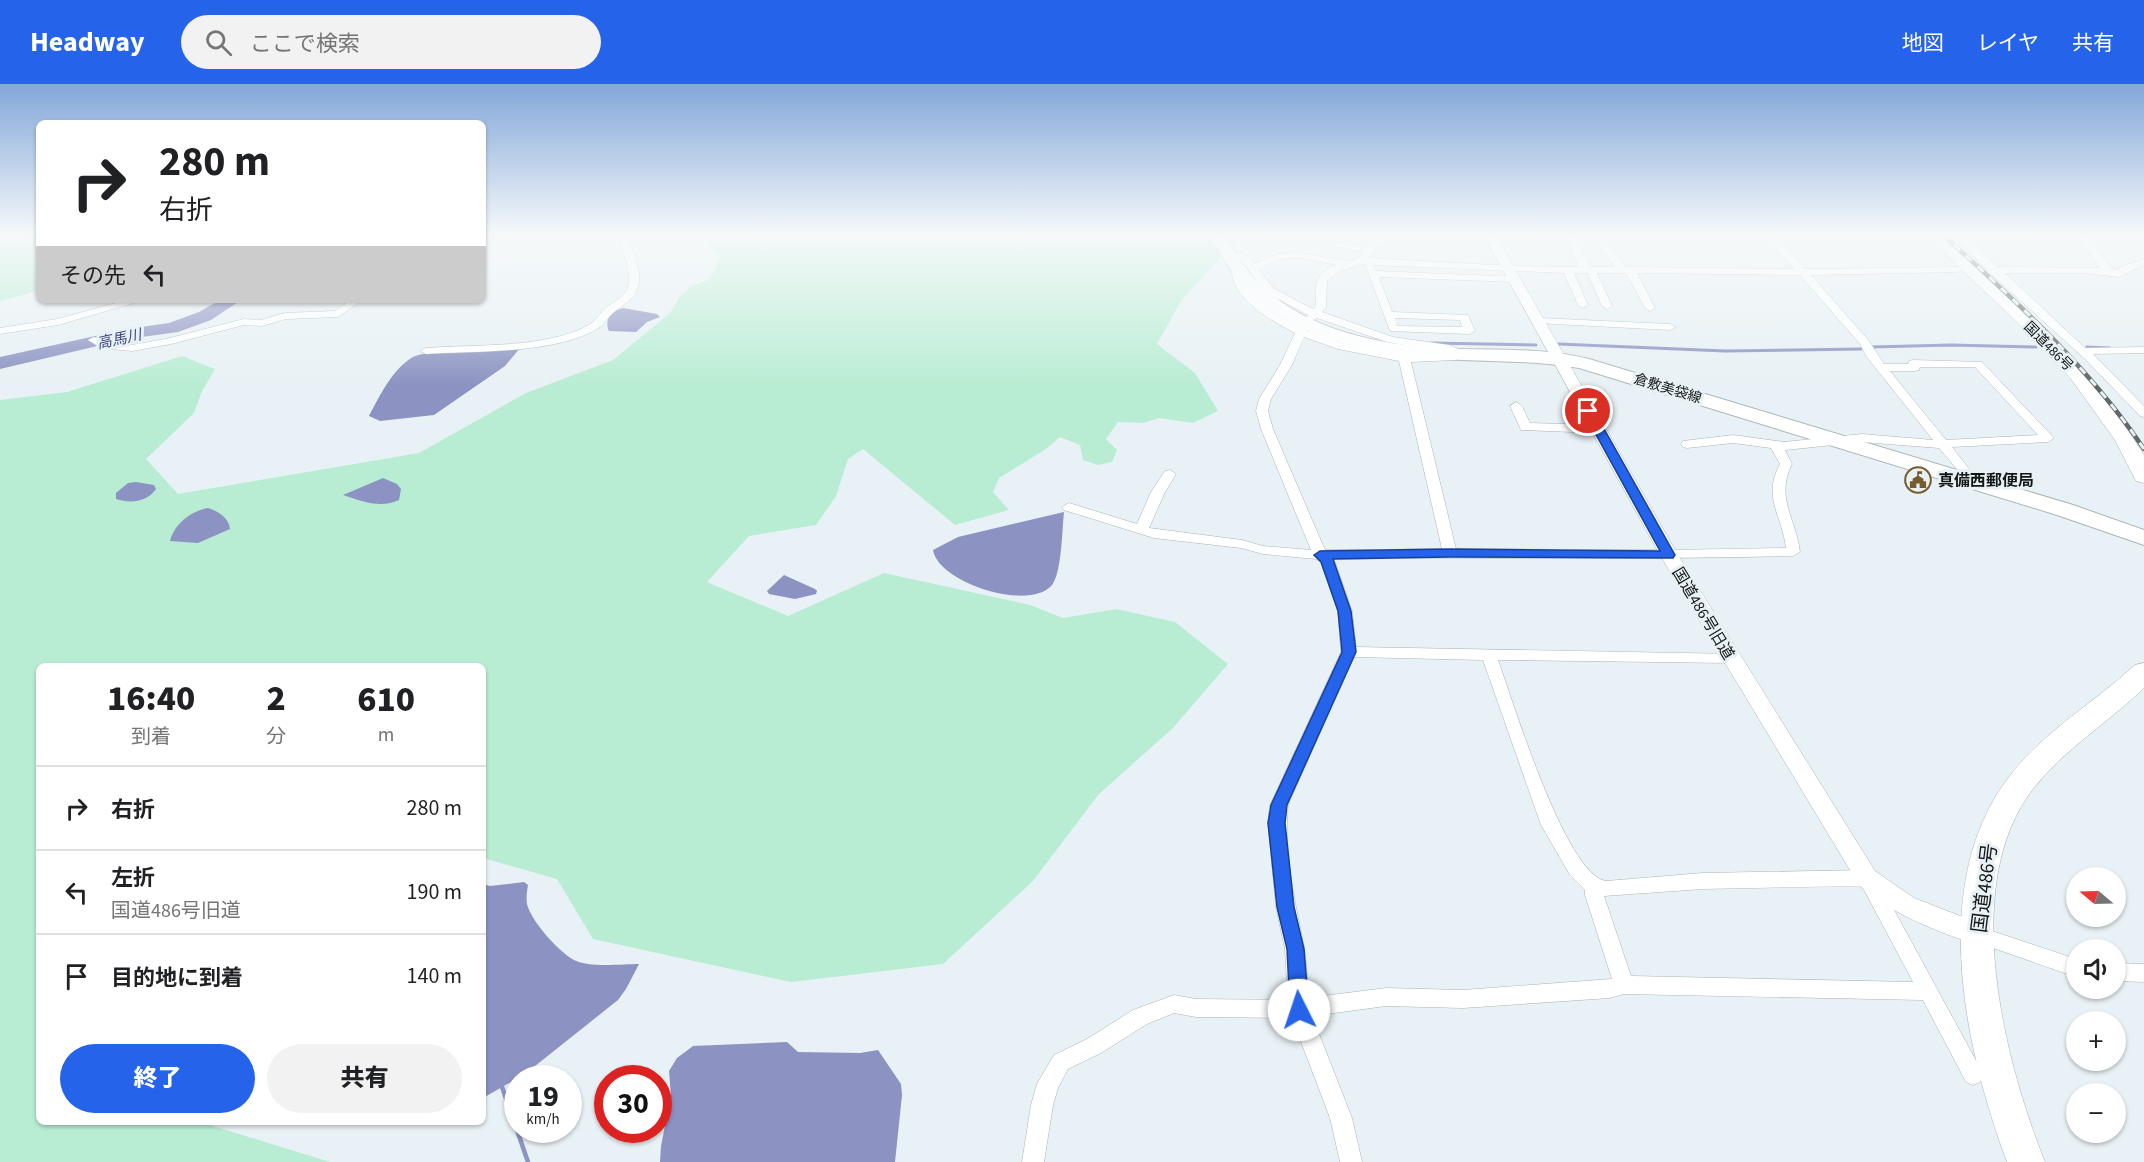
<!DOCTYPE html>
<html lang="ja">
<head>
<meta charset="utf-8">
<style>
	body { margin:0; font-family:"Source Sans 3","Noto Sans JP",sans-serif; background:#f2f2f2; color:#202124; height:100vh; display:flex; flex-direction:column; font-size:22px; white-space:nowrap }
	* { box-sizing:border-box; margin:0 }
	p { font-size:20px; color:#757577 }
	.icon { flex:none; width:33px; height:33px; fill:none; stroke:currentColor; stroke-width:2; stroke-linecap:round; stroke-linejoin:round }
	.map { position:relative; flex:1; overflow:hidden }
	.details { position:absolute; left:36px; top:579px; width:450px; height:462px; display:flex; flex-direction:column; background:#fff; border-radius:9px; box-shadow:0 2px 4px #0004 }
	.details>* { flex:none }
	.top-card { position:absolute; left:36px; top:36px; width:450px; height:183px; border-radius:9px; box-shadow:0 2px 4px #0004; background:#fff; color:#202124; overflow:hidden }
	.needle { width:39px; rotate:289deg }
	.buttons { position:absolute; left:2066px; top:783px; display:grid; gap:12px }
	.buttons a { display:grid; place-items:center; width:60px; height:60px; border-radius:50%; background:#fff; box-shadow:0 2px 4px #0004; font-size:30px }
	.speed { position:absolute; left:504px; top:981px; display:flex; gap:12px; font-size:30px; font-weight:700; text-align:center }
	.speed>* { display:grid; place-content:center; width:78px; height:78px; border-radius:50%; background:#fff; box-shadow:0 2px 4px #0004; line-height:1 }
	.speed small { font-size:15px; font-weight:400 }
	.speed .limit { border:9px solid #d22; background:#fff; color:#111 }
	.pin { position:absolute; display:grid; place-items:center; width:51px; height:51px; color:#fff; margin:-26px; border:3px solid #fff; border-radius:50%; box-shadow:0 2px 6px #0007 }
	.me { position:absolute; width:66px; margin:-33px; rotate:356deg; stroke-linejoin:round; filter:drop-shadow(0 0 4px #0008) }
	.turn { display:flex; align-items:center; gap:21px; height:126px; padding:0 24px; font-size:27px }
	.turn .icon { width:78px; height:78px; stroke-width:2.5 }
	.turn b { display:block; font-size:42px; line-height:51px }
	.then { display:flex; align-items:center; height:57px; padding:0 24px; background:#0003; gap:12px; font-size:22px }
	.eta { display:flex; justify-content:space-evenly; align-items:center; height:102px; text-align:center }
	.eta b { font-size:36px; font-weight:800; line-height:42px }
	.action { display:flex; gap:12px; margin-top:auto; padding:12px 24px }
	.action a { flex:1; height:69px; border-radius:36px; background:#2563eb; color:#fff; font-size:24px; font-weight:800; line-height:69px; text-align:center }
	.action a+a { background:#f2f2f2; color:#202124 }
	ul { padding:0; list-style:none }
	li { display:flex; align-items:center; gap:18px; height:84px; padding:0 24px; border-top:2px solid #e0e0e0 }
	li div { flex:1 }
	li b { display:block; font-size:22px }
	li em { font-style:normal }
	header { display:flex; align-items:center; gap:36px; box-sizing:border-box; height:84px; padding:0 30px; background:#2563eb; color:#fff }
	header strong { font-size:28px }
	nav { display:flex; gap:33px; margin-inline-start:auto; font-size:21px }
	.search { width:420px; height:54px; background:#f2f2f2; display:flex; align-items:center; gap:15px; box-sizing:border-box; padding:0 21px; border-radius:33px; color:#757577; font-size:22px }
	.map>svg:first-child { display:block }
	.green { fill:#b9edd3 }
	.water { fill:#8c93c2 }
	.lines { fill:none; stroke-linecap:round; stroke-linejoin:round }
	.stream-far1 { stroke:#8c93c2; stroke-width:3 }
	.stream { stroke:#8c93c2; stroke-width:4.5 }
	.river { fill:#8c93c2; fill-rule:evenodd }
	.minor-casing { stroke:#abb4b7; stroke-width:1 }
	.tertiary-casing { stroke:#abb4b7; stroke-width:1 }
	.primary-casing { stroke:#abb4b7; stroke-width:2 }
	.trunk-casing { stroke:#abb4b7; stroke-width:1 }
	.minor { fill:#fff; fill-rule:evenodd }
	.tertiary { fill:#fff; fill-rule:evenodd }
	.primary { fill:#fff; fill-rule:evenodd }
	.trunk { fill:#fff; fill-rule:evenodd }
	.rail-casing { stroke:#616668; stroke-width:4.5 }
	.rail { stroke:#e8f1f5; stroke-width:3; stroke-dasharray:8; stroke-linecap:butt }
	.route { fill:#2563eb; stroke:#184099; stroke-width:1.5 }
	.labels { text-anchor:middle; stroke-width:6; stroke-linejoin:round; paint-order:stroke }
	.far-street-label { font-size:14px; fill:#141718; stroke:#e8f1f5 }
	.far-water-label { font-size:15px; font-style:italic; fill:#424683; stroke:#e8f1f5 }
	.poi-label { font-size:16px; font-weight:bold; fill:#141718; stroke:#e8f1f5; text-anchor:start }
	.street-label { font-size:16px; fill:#141718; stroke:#e8f1f5 }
	.near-street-label { font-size:20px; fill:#141718; stroke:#e8f1f5 }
</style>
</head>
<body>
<header>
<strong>Headway</strong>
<div class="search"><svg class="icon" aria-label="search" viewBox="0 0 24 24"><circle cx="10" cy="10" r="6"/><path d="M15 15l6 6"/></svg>ここで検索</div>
<nav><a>地図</a><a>レイヤ</a><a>共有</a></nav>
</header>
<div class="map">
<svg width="2144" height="1078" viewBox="0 0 2144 1078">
	<rect width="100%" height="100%" fill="#e8f1f5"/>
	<g class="green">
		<path d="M0,150H39V207L0,217Z"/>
		<path d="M706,150H1242L1181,217L1157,260L1195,289L1218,327L1193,339L1159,334L1143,339L1118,338L1106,355L1117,366L1112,378L1098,381L1083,376L1080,361L1060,353L1046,365L999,394L993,408L1009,426L955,441L863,365L848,375L836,412L816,441L749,452L707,498L788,532L884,489L1030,521L1063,534L1116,525L1175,538L1228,580L1173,644L1098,711L1033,797L943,880L791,898L593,855L557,795L483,774V582H39V1038H215L213,1042L330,1078H0V316L67,308L182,272L215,285L202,307L194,329L146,375L178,410L419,369L526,309L613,276L670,229L680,212L693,201L706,197L713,190L720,174L711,163Z"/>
	</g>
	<g class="water">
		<path d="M623,224L657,230L660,233L647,238L636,248L609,247C604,236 611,227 623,224Z"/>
		<path d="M520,264L505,282L434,331L380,337L369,332C379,313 393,284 413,273C431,265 497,265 520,264Z"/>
		<path d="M383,394L397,400L401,405L399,416C381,425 361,417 343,411Z"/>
		<path d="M136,398L154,401L156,405C147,418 131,420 116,415V409L128,399Z"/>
		<path d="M208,424C218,427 229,434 230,445L198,459L170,457C174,440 191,427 208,424Z"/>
		<path d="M1064,428C1062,445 1062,488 1052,501C1030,528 938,499 933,466L958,453Z"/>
		<path d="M784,491L815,505L817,507L816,510L795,515L769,510L767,507Z"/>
		<path d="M524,798L528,801C527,807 526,814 527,820C531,837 559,868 574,876C589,884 622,880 639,880L626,905L618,916L525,990L483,1014V800L490,802Z"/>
		<path d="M787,958L798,968L860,969L878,966L901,1000L902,1011L895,1078H660L661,1062L671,1012L669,987L677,974L693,962Z"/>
	</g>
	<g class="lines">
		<g class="stream-far1">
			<path d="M1431,259L1536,261"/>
			<path d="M1559,260L1725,267L1861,265"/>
			<path d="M1871,263L1951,261L2036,263"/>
			<path d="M2087,263L2110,264"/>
		</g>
		<path class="stream" d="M501,1000L528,1078"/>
		<path class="river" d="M220,216H241L211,236L178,248L127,255L0,285V273L127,245L169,239L199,228Z"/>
		<g class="minor-casing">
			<g id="minor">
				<path d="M490,150H505L483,158V152Z"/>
				<path d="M618,150H628C631,167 643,185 638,203C635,216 622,221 613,229C607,234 604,241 597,245C555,270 474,267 426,270L420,267L426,264C475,260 545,265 589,241C597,236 601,227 608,222C616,216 625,213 628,203C633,186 621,167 618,150Z"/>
				<path d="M1378,150H1388L1368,174L1513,182L1579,183L1564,150H1574L1590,183H1615L1592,150H1602L1625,183L1794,185L1764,150H1774L1805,185L1962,183L1963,185L1958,188L1811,191L1869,257L1884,280H1908L1909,277L1913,276L1982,278L2054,354L2048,358L1952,363L1973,390V400H1963L1961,390L1939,364L1862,358L1785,366L1792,380C1775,414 1796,434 1800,468L1793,472C1640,476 1487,473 1334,475L1352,527L1356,563L1736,570L1739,574L1736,578L1731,579L1498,576C1513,617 1565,790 1606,797L1703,789L1867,786L1874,789L1980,984L1984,991L1980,998L1973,1001L1966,998L1923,916L1624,910L1610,914L1463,924L1386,922L1312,932L1352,1034L1362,1078H1340L1330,1034L1292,934L1196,933L1174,929L1147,940L1101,969L1068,985L1058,1004L1053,1021L1044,1078H1022L1031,1021L1037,1000L1054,971L1087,955L1133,926L1174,911L1196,915L1288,916L1285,865L1276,823L1268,739L1270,721L1341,568L1338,527L1321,478L1316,475L1263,470L1241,464L1154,454L1064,426L1062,423L1069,419L1137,440L1151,408L1165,387L1170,386L1176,390L1165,408L1149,444L1242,456L1263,462L1311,466L1261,345L1256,327L1259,315L1280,281L1295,249C1271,237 1224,211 1233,178L1242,180C1246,214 1270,228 1298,242L1300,240H1308L1307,247L1311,248L1342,259L1397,270L1403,266L1407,267L1409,271L1454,270L1387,258L1317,234L1311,237L1307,236L1306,234L1308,231L1265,208L1240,175L1232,176L1227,173C1238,165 1247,170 1254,180L1278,170L1294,168L1349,177L1357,175L1363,168L1334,162V158L1368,163ZM1284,174H1301L1337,181C1314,188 1315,203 1316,222L1313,225L1273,204L1258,185ZM1362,180H1365L1390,247L1469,250L1475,247L1468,231L1392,228L1379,193L1516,198L1520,197V193L1376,187L1373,181L1564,189L1578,221L1583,224L1588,221L1574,189H1587L1602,222L1607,225L1612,222L1597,189H1626L1645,224L1650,227L1655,224L1637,189L1800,191L1860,260L1866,272L1933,356L1862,350L1784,358L1733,351L1683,357L1681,360L1683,363L1687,364L1733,359L1771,364L1780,380C1762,413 1782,431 1786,464L1669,466L1456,465L1411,278L1454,276L1458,275L1459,272L1465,273L1471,270L1449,261L1393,253L1322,228L1326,223L1327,197L1339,187ZM1395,234L1460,236L1462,243L1397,242ZM1304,253L1338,265L1399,277L1442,465L1325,466L1273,345L1268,327L1271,315L1292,281ZM1920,283H1975L2038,351L1946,356L1890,287H1915L1919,286ZM1354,573L1483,576L1541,741L1570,791L1585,806V811L1612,895L1463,906L1386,904L1308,914C1307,897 1307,879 1304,863C1295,817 1283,769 1288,721ZM1862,802L1913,898L1631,892L1604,812L1703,805Z"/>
				<path d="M1952,150H1963L1998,183L2100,184L2076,150H2086L2112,185L2117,186L2122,182L2144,175V181L2119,193L2084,189H2005L2085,264L2144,263V269L2093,270L2144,322V333L2140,332L2085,275L1989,188Z"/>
				<path d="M127,216H144L58,241L0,250V244L57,235Z"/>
				<path d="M351,216H363L338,233L286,235L262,242L244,241L171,260L132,267L101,264L88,256L94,253L108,259L132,261L170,254L244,235L261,236L285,229L335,227Z"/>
				<path d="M1539,234L1670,240L1676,243L1670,246L1535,239V235Z"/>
				<path d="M1516,318L1522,322L1530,339L1598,341L1604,345L1598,349L1521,346L1510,322Z"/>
				<path d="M1977,842L2076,875V893L1970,856L1967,850L1970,844Z"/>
				<path d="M2115,879L2144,880V898L2115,897Z"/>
			</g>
		</g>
		<g class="tertiary-casing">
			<path id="tertiary" d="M1483,150H1495L1678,471L1875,787L1914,814L1986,842L1989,850L1986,858L1977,861C1934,846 1893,831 1859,801L1660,471Z"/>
		</g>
		<g class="primary-casing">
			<path id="primary" d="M1207,150H1223C1236,169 1247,189 1264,204C1314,250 1392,263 1457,265C1501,266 1545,264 1589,275L2073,421L2144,446V461L2057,431L1579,284C1533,276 1488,278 1442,275C1379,272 1301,256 1253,213C1234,195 1222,171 1207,150Z"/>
		</g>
		<g class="trunk-casing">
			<g id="trunk">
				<path d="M1924,150H1942L2028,228L2085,287L2110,318L2144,371V399L2136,397L2115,356L2071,295L2015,236Z"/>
				<path d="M2144,579V604C2108,639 2064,665 2033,705C1959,800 2004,976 2045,1078H2007C1964,962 1927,795 2012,689C2046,646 2095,618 2135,581Z"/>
			</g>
		</g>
		<use href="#minor" class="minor"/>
		<use href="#tertiary" class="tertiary"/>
		<use href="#primary" class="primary"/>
		<use href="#trunk" class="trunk"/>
		<g class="rail-casing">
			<path id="rail" d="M1942,150C2016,217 2088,282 2144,365"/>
		</g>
		<use href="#rail" class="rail"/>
	</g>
	<linearGradient id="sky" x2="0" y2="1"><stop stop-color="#83a7d9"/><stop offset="0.5" stop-color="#f5f9fa"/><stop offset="1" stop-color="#f5f9fa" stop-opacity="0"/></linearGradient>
	<rect width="2144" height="301" fill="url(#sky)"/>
	<path class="route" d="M1588,324L1594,327L1675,471L1673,474L1450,473L1333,475L1351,527L1356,568L1287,721L1285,739L1294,823L1304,865L1309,926L1306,931L1299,934L1293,931L1290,926L1287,865L1277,823L1268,739L1271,721L1342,568L1338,527L1321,478L1314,471L1320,467L1450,465L1660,467L1583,327Z"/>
	<defs>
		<g id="civic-ring" transform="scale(1.35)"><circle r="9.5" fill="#e8f1f5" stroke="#775b2e" stroke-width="1.5"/><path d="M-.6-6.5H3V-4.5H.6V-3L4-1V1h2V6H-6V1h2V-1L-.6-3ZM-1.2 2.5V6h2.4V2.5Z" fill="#775b2e"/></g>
	</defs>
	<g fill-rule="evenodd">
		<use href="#civic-ring" x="1918" y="396"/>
	</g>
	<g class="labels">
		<g class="far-street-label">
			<text transform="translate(2049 262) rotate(45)" y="5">国道486号</text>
			<text transform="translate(1668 304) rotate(17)" y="5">倉敷美袋線</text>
		</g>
		<g class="far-water-label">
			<text transform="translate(119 255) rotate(-12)" y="5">高馬川</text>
		</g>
		<g class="poi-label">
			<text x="1938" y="402">真備西郵便局</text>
		</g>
		<g class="street-label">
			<text transform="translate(1704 529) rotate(59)" y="6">国道486号旧道</text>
		</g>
		<g class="near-street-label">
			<text transform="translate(1984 804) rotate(-83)" y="7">国道486号</text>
		</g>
	</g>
</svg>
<div class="buttons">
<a><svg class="needle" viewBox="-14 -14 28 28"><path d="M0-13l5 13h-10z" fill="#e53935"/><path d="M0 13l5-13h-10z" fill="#757577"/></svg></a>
<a><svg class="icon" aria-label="sound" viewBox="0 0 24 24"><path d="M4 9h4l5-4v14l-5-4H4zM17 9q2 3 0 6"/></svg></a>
<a>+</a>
<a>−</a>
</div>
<div class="speed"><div>19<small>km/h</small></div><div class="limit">30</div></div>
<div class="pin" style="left:1588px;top:327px;background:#d93025"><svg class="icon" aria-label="arrive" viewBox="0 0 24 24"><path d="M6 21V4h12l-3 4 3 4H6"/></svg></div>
<svg class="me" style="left:1299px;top:926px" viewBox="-20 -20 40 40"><circle r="19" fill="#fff"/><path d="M0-13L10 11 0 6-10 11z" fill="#2563eb"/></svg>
<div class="top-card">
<div class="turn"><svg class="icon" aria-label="right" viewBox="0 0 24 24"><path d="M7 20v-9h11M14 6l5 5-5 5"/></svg><div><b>280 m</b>右折</div></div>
<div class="then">その先<svg class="icon" aria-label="left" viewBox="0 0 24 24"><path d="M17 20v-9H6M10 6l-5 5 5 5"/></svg></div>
</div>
<section class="details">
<div class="eta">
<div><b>16:40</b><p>到着</p></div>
<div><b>2</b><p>分</p></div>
<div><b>610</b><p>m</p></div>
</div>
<ul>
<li><svg class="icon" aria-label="right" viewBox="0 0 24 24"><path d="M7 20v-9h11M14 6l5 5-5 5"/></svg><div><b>右折</b></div><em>280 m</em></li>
<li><svg class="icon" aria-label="left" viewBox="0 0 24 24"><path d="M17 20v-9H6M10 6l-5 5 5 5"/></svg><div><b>左折</b><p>国道486号旧道</p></div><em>190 m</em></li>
<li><svg class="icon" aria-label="arrive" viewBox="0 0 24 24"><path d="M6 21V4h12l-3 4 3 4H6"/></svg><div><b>目的地に到着</b></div><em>140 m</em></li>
</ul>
<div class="action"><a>終了</a><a>共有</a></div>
</section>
</div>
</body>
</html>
